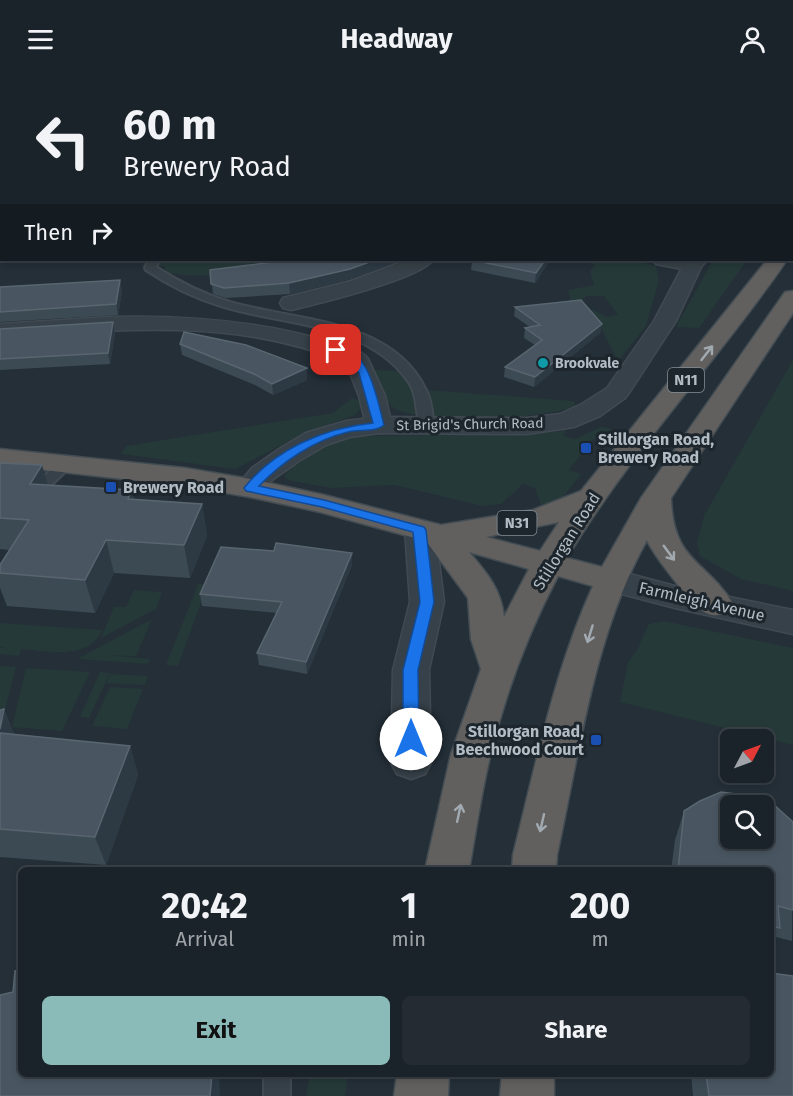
<!DOCTYPE html>
<html lang="en">
<head>
<meta charset="utf-8">
<style>
	body { margin:0; font-family:"Fira Sans",sans-serif; background:#242b32; color:#f1f3f6; height:100vh; display:flex; flex-direction:column; font-size:22px; white-space:nowrap }
	* { box-sizing:border-box; margin:0 }
	p { font-size:20px; color:#a0a4a8 }
	.icon { flex:none; width:33px; height:33px; fill:none; stroke:currentColor; stroke-width:2; stroke-linecap:round; stroke-linejoin:round }
	.map { position:relative; flex:1; overflow:hidden }
	.drawer { position:absolute; left:18px; top:789px; width:756px; height:210px; display:flex; flex-direction:column; background:#1b232a; border-radius:9px; box-shadow:0 3px 9px #0003,0 0 0 2px #394047 }
	.drawer>* { flex:none }
	.banner { position:absolute; left:0px; top:0px; width:794px; height:183px; box-shadow:0 3px 9px #0003,0 0 0 2px #394047; background:#1b232a; color:#f1f3f6; overflow:hidden }
	.needle { width:39px; rotate:49deg }
	.fabs { position:absolute; left:720px; top:651px; display:grid; gap:12px }
	.fabs a { display:grid; place-items:center; width:54px; height:54px; border-radius:9px; background:#1b232a; box-shadow:0 3px 9px #0003,0 0 0 2px #394047; font-size:30px }
	.pin { position:absolute; display:grid; place-items:center; width:51px; height:51px; color:#fff; margin:-26px; border-radius:12px; box-shadow:0 3px 9px #0006 }
	.me { position:absolute; width:66px; margin:-33px; rotate:0deg; stroke-linejoin:round; filter:drop-shadow(0 0 4px #0008) }
	.turn { display:flex; align-items:center; gap:21px; height:126px; padding:0 24px; font-size:27px }
	.turn .icon { width:78px; height:78px; stroke-width:2.5 }
	.turn b { display:block; font-size:42px; line-height:51px }
	.then { display:flex; align-items:center; height:57px; padding:0 24px; background:#0003; gap:12px; font-size:22px }
	.eta { display:flex; justify-content:space-evenly; align-items:center; height:102px; text-align:center }
	.eta b { font-size:36px; font-weight:700; line-height:42px }
	.action { display:flex; gap:12px; margin-top:auto; padding:12px 24px }
	.action a { flex:1; height:69px; border-radius:9px; background:#8bbbb9; color:#111; font-size:24px; font-weight:700; line-height:69px; text-align:center }
	.action a+a { background:#242b32; color:#f1f3f6 }
	header { display:flex; justify-content:space-between; align-items:center; height:78px; padding:0 24px; background:#1b232a; font-size:27px; font-weight:700 }
	.map>svg:first-child { display:block }
	.green { fill:#263939 }
	.lines { fill:none; stroke-linecap:round; stroke-linejoin:round }
	.service-casing { stroke:#414a52; stroke-width:4 }
	.minor-casing { stroke:#414a52; stroke-width:3 }
	.tertiary-casing { stroke:#414a52; stroke-width:3 }
	.trunk-casing { stroke:#424c53; stroke-width:3 }
	.service { fill:#374149; fill-rule:evenodd }
	.minor { fill:#374149; fill-rule:evenodd }
	.tertiary { fill:#374149; fill-rule:evenodd }
	.trunk { fill:#62605f; fill-rule:evenodd }
	.wall { fill:#3c4a54 }
	.shaded-wall { fill:#2d3a44 }
	.building { fill:#495661; stroke:#596670; stroke-width:1.5; fill-rule:evenodd }
	.oneway { stroke:#a2aab1 }
	.route { fill:#1a73e8; stroke:#114b97; stroke-width:1.5 }
	.culture-dot { fill:#0f9aa8; stroke:#1d262d; stroke-width:2 }
	.transit-dot { fill:#1a4fb4; stroke:#1d262d; stroke-width:2 }
	.labels { text-anchor:middle; stroke-width:6; stroke-linejoin:round; paint-order:stroke }
	.far-poi-label { font-size:14px; font-weight:bold; fill:#b2bcc5; stroke:#1d262d; text-anchor:start }
	.far-street-label { font-size:14px; fill:#b2bcc5; stroke:#1d262d }
	.shield { fill:#1d262d; stroke:#858f97; stroke-width:1.5 }
	.shield-label { font-size:15px; font-weight:bold; fill:#b2bcc5 }
	.poi-label { font-size:16px; font-weight:bold; fill:#b2bcc5; stroke:#1d262d; text-anchor:start }
	.street-label { font-size:16px; fill:#b2bcc5; stroke:#1d262d }
</style>
</head>
<body>
<header><svg class="icon" aria-label="menu" viewBox="0 0 24 24"><path d="M4 6h16M4 12h16M4 18h16"/></svg>Headway<svg class="icon" aria-label="person" viewBox="0 0 24 24"><circle cx="12" cy="8" r="4"/><path d="M4 21q1-7 8-7t8 7"/></svg></header>
<div class="map">
<svg width="793" height="1018" viewBox="0 0 793 1018">
	<rect width="100%" height="100%" fill="#242f38"/>
	<g class="green">
		<path d="M143,182H279C239,195 209,201 167,195L164,188L142,190Z"/>
		<path d="M582,182H632L656,188L659,202L646,248L618,283L591,231L607,239L618,237L604,218H587L572,229L568,212L594,207L590,193L595,187Z"/>
		<path d="M713,182H747L699,250L676,249Z"/>
		<path d="M793,282V513L741,501L700,478L697,464L704,438Z"/>
		<path d="M373,292L403,293L414,311L574,323L576,328C549,341 414,348 391,328C383,321 378,302 373,292Z"/>
		<path d="M352,320L361,323L360,331L355,337L305,355L235,391L121,376L126,368L333,335Z"/>
		<path d="M601,349L609,350L612,353L605,364L593,361L569,392L581,396L564,418L550,429L545,425L541,427L535,410L523,406L501,426L482,428L395,407L331,410L288,402L284,398L293,389L328,367L357,358L536,356L566,352L563,358L575,361Z"/>
		<path d="M198,506L213,507L204,516L178,588L166,587Z"/>
		<path d="M134,512L162,514L156,531L101,560L114,529H126Z"/>
		<path d="M152,541L136,578L105,577L150,581L148,586L77,581Z"/>
		<path d="M664,543L793,570V667L620,624L628,584L637,572L649,546Z"/>
		<path d="M0,545L102,552C89,583 47,573 21,571L19,578L0,576V570H6L0,569Z"/>
		<path d="M0,588L16,589L2,643H0Z"/>
		<path d="M26,590L90,594L62,653L12,649Z"/>
		<path d="M100,594L110,595L89,640L80,639Z"/>
		<path d="M110,596L148,598L145,607L107,605Z"/>
		<path d="M110,609L143,611L127,651L92,648Z"/>
		<path d="M310,996H348L345,1018H306Z"/>
	</g>
	<g class="lines">
		<g class="service-casing">
			<g id="service">
				<path d="M149,182H159L156,189C179,204 203,216 230,224C295,243 392,240 426,312C432,323 432,336 434,348L432,351H422C414,336 419,318 408,303C366,244 284,248 221,228C194,220 170,208 146,192L145,190Z"/>
				<path d="M66,381L73,385L71,388L44,414H34L32,411L34,408L61,382Z"/>
				<rect x="264" y="996" width="26" height="22"/>
			</g>
		</g>
		<g class="minor-casing">
			<g id="minor">
				<rect x="792" y="87" width="1" height="11"/>
				<path d="M407,182H433C420,201 317,226 291,232L283,230L280,225L283,220L351,203Z"/>
				<path d="M653,182H694L699,183L702,187L699,191L692,193L656,186Z"/>
				<path d="M109,239C183,237 255,242 327,263C340,266 360,270 368,281L385,318L392,347L388,353L379,355L370,353L366,347L359,318L346,285C237,238 114,252 0,260V246Z"/>
				<path d="M420,443L431,445L435,452L444,524L429,592L431,685L425,696L411,701L397,696L391,685L393,592L410,524L405,452L409,445Z"/>
				<path d="M611,491L675,508L793,532V556L675,530L599,510L595,502L599,494Z"/>
			</g>
		</g>
		<g class="tertiary-casing">
			<g id="tertiary">
				<rect x="792" y="96" width="1" height="10"/>
				<path d="M686,182H707L701,189L676,243L629,315L625,320L600,338L574,349L527,356L379,355L350,359L326,367L299,383L272,402L260,416L250,419L240,416L235,410L252,390L279,371L306,355L346,343L379,339L527,340L560,336L582,326L607,310L654,243Z"/>
			</g>
		</g>
		<g class="trunk-casing">
			<g id="trunk">
				<path d="M793,153V166H792V154Z"/>
				<path d="M767,182H787C717,284 630,374 567,480L602,489L641,420L785,214L793,213V235L671,420C673,485 706,481 734,527L729,535C721,537 714,539 706,535C693,528 653,477 647,462C594,557 580,671 557,777L556,792H512L513,777C536,686 554,593 593,508L558,498C528,555 505,616 490,679C481,716 476,754 469,792H425L451,676L481,591L471,561L468,520L426,463L320,434L250,419L185,408L0,387V371L185,390L250,401L324,417L441,447L533,432L581,413ZM559,444L540,473L486,459ZM469,474L529,491L504,539C501,511 487,495 469,474Z"/>
				<path d="M397,996H449L448,1018H394Z"/>
				<path d="M502,996H554V1018H500Z"/>
			</g>
		</g>
		<use href="#service" class="service"/>
		<use href="#minor" class="minor"/>
		<use href="#tertiary" class="tertiary"/>
		<use href="#trunk" class="trunk"/>
	</g>
	<g class="wall">
		<path d="M289,182H402L350,201L290,216L226,220L213,216L210,192Z"/>
		<path d="M472,182H550L535,205L471,192Z"/>
		<path d="M120,202L122,213L118,237L0,244V209Z"/>
		<path d="M515,229L602,246L600,255L534,309L504,299L505,289L535,267L524,260L525,250L530,249L514,238Z"/>
		<path d="M113,244L115,255L110,286L0,292V251Z"/>
		<path d="M180,266L307,302L273,317L255,307L182,277Z"/>
		<path d="M0,385L42,387L47,407L132,412L134,421L202,426L207,458L190,500L114,495L95,535L7,528L0,510V487L9,472L0,471Z"/>
		<path d="M274,473L352,475V487L307,596L259,587L257,575L277,535L202,528L200,516Z"/>
		<path d="M4,631L14,656L130,668L138,697L106,787L0,779V632Z"/>
		<path d="M684,733L793,744L792,863L776,859L771,869V792H671L675,762Z"/>
		<path d="M691,996H771L793,1018H693Z"/>
	</g>
	<g class="shaded-wall">
		<rect x="0" y="144" width="2" height="10"/>
		<path d="M375,182H402L350,201L290,216L289,205Z"/>
		<path d="M545,182H550L535,205L536,195Z"/>
		<path d="M120,202L122,213L118,237L116,226Z"/>
		<path d="M113,244L115,255L110,286L108,275Z"/>
		<path d="M602,246L600,255L534,309L535,299Z"/>
		<path d="M307,290V302L273,317L272,306Z"/>
		<path d="M42,387L51,419L30,406Z"/>
		<path d="M132,412L139,444L128,421Z"/>
		<path d="M202,426L207,458L190,500L184,467Z"/>
		<path d="M106,462L114,495L95,535L85,502Z"/>
		<path d="M352,475V487L307,596L306,584Z"/>
		<path d="M4,631L16,661L0,657V651Z"/>
		<path d="M130,668L138,697L106,787L95,759Z"/>
		<path d="M212,996H219L220,1018H210Z"/>
	</g>
	<g class="building">
		<path d="M0,0H793V25H792V2H2V46L0,47Z"/>
		<rect x="792" y="49" width="1" height="18"/>
		<path d="M2,58V115L0,114V59Z"/>
		<path d="M2,121V144H0V126H1Z"/>
		<path d="M289,182H375L350,191L289,205L224,210L211,206L210,192Z"/>
		<path d="M472,182H545L536,195Z"/>
		<path d="M120,202L116,226L0,234V209Z"/>
		<path d="M581,222L602,246L535,299L505,289L542,262L525,250L540,247L515,229Z"/>
		<path d="M113,244L108,275L0,281V251Z"/>
		<path d="M184,254L246,267L307,290L272,306L254,296L180,266Z"/>
		<path d="M0,385L42,387L30,406L132,412L128,421L202,426L184,467L106,462L85,502L0,495V487L29,442L0,440Z"/>
		<path d="M276,465L352,475L306,584L257,575L282,524L200,516L221,469L274,473Z"/>
		<path d="M4,631L0,651V632Z"/>
		<path d="M0,655L130,668L95,759L0,751Z"/>
		<path d="M721,714L750,718L774,727L793,744V832L778,828L780,850L771,848V792H678L684,733L700,723ZM730,728H764V760H730Z"/>
		<path d="M21,892V996H212L210,1018H0V917L13,914L15,893Z"/>
		<path d="M771,895L793,898V1018H709L706,996H771Z"/>
	</g>
	<defs><path id="oneway-shaft" d="M-6 0H5M1.5-3L5.5 0L1.5 3" fill="none" stroke-width="1.6" stroke-linecap="round" stroke-linejoin="round" transform="scale(1.5)"/></defs>
	<g class="oneway">
		<use href="#oneway-shaft" transform="translate(707 275) rotate(-52)"/>
		<use href="#oneway-shaft" transform="translate(669 475) rotate(54)"/>
		<use href="#oneway-shaft" transform="translate(590 556) rotate(107)"/>
		<use href="#oneway-shaft" transform="translate(459 735) rotate(-78)"/>
		<use href="#oneway-shaft" transform="translate(542 745) rotate(103)"/>
	</g>
	<path class="route" d="M332,269C369,265 377,322 384,347C375,355 359,351 348,354C314,362 282,384 259,408L324,422L424,449L426,452L434,524L418,592L419,661L417,666L411,668L405,666L403,661V592L420,524L413,454L322,429L246,413L244,410C275,371 324,350 373,345L359,295L352,283L332,274Z"/>
	<circle class="culture-dot" cx="543" cy="285" r="6"/>
	<g class="transit-dot">
		<rect x="580" y="364" width="12" height="12" rx="3"/>
		<rect x="105" y="403" width="12" height="12" rx="3"/>
		<rect x="590" y="656" width="12" height="12" rx="3"/>
	</g>
	<g class="labels">
		<g class="far-poi-label">
			<text x="555" y="290">Brookvale</text>
		</g>
		<g class="far-street-label">
			<text transform="translate(470 346) rotate(-1)" y="5">St Brigid's Church Road</text>
		</g>
		<g class="shield">
			<rect x="668" y="290" width="36" height="24" rx="4.5"/>
			<rect x="497.5" y="433" width="39" height="24" rx="4.5"/>
		</g>
		<g class="shield-label">
			<text x="686" y="307">N11</text>
			<text x="517" y="450">N31</text>
		</g>
		<g class="poi-label">
			<text x="598" y="367">Stillorgan Road,<tspan x="598" dy="18">Brewery Road</tspan></text>
			<text x="123" y="415">Brewery Road</text>
			<text x="584" y="659" text-anchor="end">Stillorgan Road,<tspan x="584" dy="18">Beechwood Court</tspan></text>
		</g>
		<g class="street-label">
			<text transform="translate(566 463) rotate(-58)" y="6">Stillorgan Road</text>
			<text transform="translate(702 523) rotate(13)" y="6">Farmleigh Avenue</text>
		</g>
	</g>
</svg>
<div class="fabs">
<a><svg class="needle" viewBox="-14 -14 28 28"><path d="M0-13l5 13h-10z" fill="#e53935"/><path d="M0 13l5-13h-10z" fill="#a0a4a8"/></svg></a>
<a><svg class="icon" aria-label="search" viewBox="0 0 24 24"><circle cx="10" cy="10" r="6"/><path d="M15 15l6 6"/></svg></a>
</div>
<div class="pin" style="left:336px;top:272px;background:#d93025"><svg class="icon" aria-label="arrive" viewBox="0 0 24 24"><path d="M6 21V4h12l-3 4 3 4H6"/></svg></div>
<svg class="me" style="left:411px;top:661px" viewBox="-20 -20 40 40"><circle r="19" fill="#fff"/><path d="M0-13L10 11 0 6-10 11z" fill="#1a73e8"/></svg>
<div class="banner">
<div class="turn"><svg class="icon" aria-label="left" viewBox="0 0 24 24"><path d="M17 20v-9H6M10 6l-5 5 5 5"/></svg><div><b>60 m</b>Brewery Road</div></div>
<div class="then">Then<svg class="icon" aria-label="right" viewBox="0 0 24 24"><path d="M7 20v-9h11M14 6l5 5-5 5"/></svg></div>
</div>
<section class="drawer">
<div class="eta">
<div><b>20:42</b><p>Arrival</p></div>
<div><b>1</b><p>min</p></div>
<div><b>200</b><p>m</p></div>
</div>
<div class="action"><a>Exit</a><a>Share</a></div>
</section>
</div>
</body>
</html>
